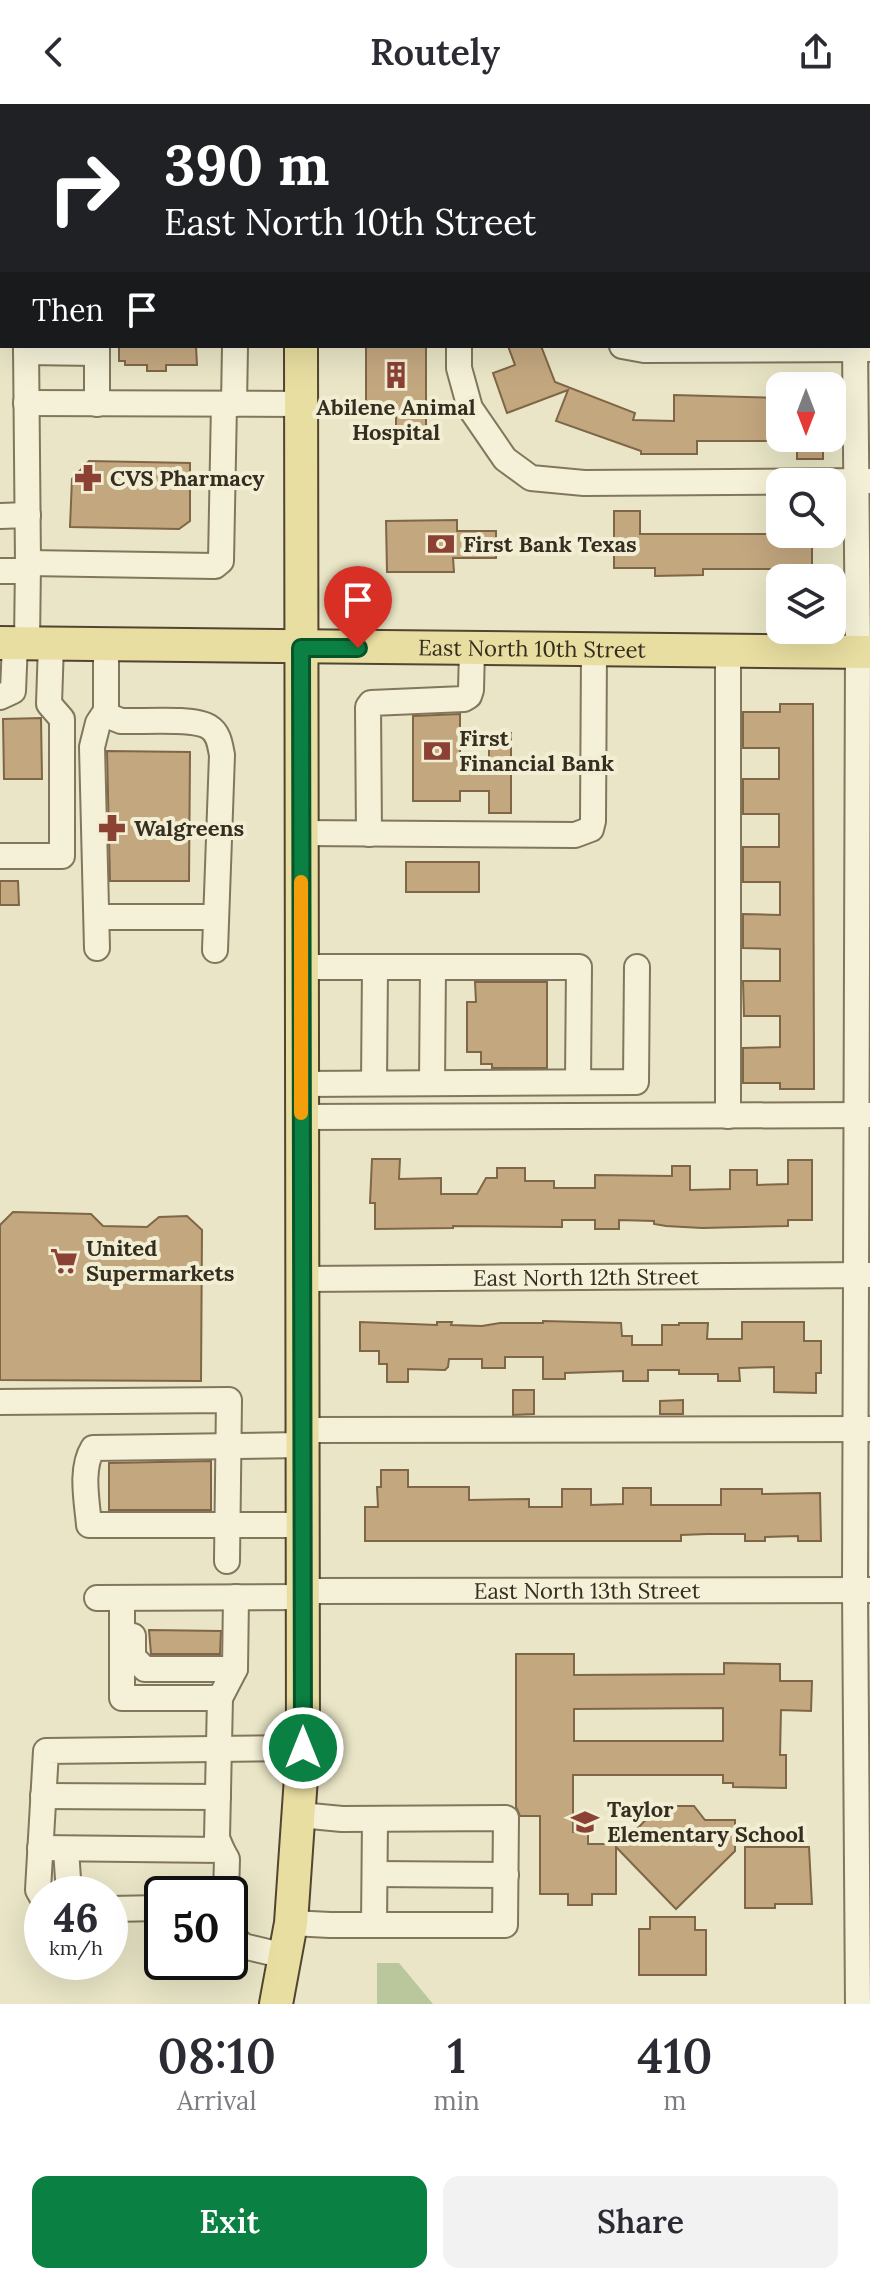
<!DOCTYPE html>
<html lang="en">
<head>
<meta charset="utf-8">
<style>
	body { margin:0; font-family:Lora,serif; background:#f2f2f3; color:#2b2b33; height:100vh; display:flex; flex-direction:column; font-size:30px; white-space:nowrap }
	* { box-sizing:border-box; margin:0 }
	p { font-size:26px; color:#7c7c81 }
	.icon { flex:none; width:44px; height:44px; fill:none; stroke:currentColor; stroke-width:2; stroke-linecap:round; stroke-linejoin:round }
	.map { position:relative; height:1900px; overflow:hidden }
	.panel { display:flex; flex-direction:column; background:#fff; flex:1 }
	.panel>* { flex:none }
	.banner { position:absolute; left:0px; top:0px; width:870px; height:244px; box-shadow:0 8px 32px #0002; background:#202124; color:#fff; overflow:hidden }
	.needle { width:52px; rotate:180deg }
	.controls { position:absolute; left:766px; top:268px; display:grid; gap:16px }
	.controls a { display:grid; place-items:center; width:80px; height:80px; border-radius:16px; background:#fff; box-shadow:0 8px 32px #0002; font-size:40px }
	.speed { position:absolute; left:24px; top:1772px; display:flex; gap:16px; font-size:40px; font-weight:700; text-align:center }
	.speed>* { display:grid; place-content:center; width:104px; height:104px; border-radius:50%; background:#fff; box-shadow:0 8px 32px #0002; line-height:1 }
	.speed small { font-size:20px; font-weight:400 }
	.speed .limit { border:4px solid #111; border-radius:12px; background:#fff; color:#111 }
	.pin { position:absolute; display:grid; place-items:center; width:68px; height:68px; color:#fff; margin:-82px -34px; border-radius:50% 50% 50% 0; rotate:-45deg; box-shadow:0 0 8px #0007 }
	.pin .icon { rotate:45deg }
	.me { position:absolute; width:88px; margin:-44px; rotate:0deg; stroke-linejoin:round; filter:drop-shadow(0 0 6px #0008) }
	.turn { display:flex; align-items:center; gap:28px; height:168px; padding:0 32px; font-size:36px }
	.turn .icon { width:104px; height:104px; stroke-width:2.5 }
	.turn b { display:block; font-size:56px; line-height:68px }
	.then { display:flex; align-items:center; height:76px; padding:0 32px; background:#0003; gap:16px; font-size:30px }
	.eta { display:flex; justify-content:space-evenly; align-items:center; height:136px; text-align:center }
	.eta b { font-size:48px; font-weight:600; line-height:56px }
	.button { display:flex; gap:16px; margin-top:auto; padding:16px 32px }
	.button a { flex:1; height:92px; border-radius:16px; background:#0b8043; color:#fff; font-size:32px; font-weight:600; line-height:92px; text-align:center }
	.button a+a { background:#f2f2f3; color:#2b2b33 }
	header { display:flex; justify-content:space-between; align-items:center; height:104px; padding:0 32px; background:#fff; font-size:36px; font-weight:600 }
	.map>svg:first-child { display:block }
	.green { fill:#bac69b }
	.building { fill:#c3a77f; stroke:#7f6646; stroke-width:2; fill-rule:evenodd }
	.lines { fill:none; stroke-linecap:round; stroke-linejoin:round }
	.minor-casing { stroke:#82775d; stroke-width:28 }
	.major-casing { stroke:#514531; stroke-width:36 }
	.minor { stroke:#f5f1d8; stroke-width:24 }
	.major { stroke:#e8dea1; stroke-width:32 }
	.route-casing { stroke:#07532c; stroke-width:20 }
	.route { stroke:#0b8043; stroke-width:14 }
	.slow { stroke:#f59e0b; stroke-width:14 }
	.labels { text-anchor:middle; stroke-width:8; stroke-linejoin:round; paint-order:stroke }
	.poi-label { font-size:22px; font-weight:bold; fill:#342d20; stroke:#f2eed4; text-anchor:start }
	.street-label { font-size:22px; fill:#342d20; stroke:#f2eed4 }
</style>
</head>
<body>
<header><svg class="icon" aria-label="back" viewBox="0 0 24 24"><path d="M15 5l-7 7 7 7"/></svg>Routely<svg class="icon" aria-label="share" viewBox="0 0 24 24"><path d="M12 15V3M7 8l5-5 5 5M5 13v7h14v-7"/></svg></header>
<div class="map">
<svg width="870" height="1900" viewBox="0 0 870 1900">
	<rect width="100%" height="100%" fill="#e9e5c6"/>
	<path class="green" d="M377,1859H399L433,1900H377Z"/>
	<g class="building">
		<path d="M119,242H196L197,261H166V267H147V261H125V257H119Z"/>
		<path d="M366,242H426V334H396V299H366Z"/>
		<path d="M508,242H541L555,278L635,309L633,316L674,317V291L780,294V337H697V350H641V347L556,317L568,286L507,309L493,269L515,261Z"/>
		<rect x="797" y="334" width="26" height="21"/>
		<path d="M89,357L190,359V417L179,425L70,423L72,375Z"/>
		<path d="M614,407H640V430H812V470H780V465H703V471L655,472V464H614Z"/>
		<path d="M457,416V427H496V454H453L454,468H387L386,417Z"/>
		<path d="M780,600H813L814,985H780V979H743V944L780,943V912H744L743,877H780V845L743,844V810L780,811V778H743V743H779V710H743V675H779V644H743V608H780Z"/>
		<path d="M460,610V666H489V629H511V709H489V687H460V697H413V612Z"/>
		<path d="M41,614L42,675H4L3,615Z"/>
		<path d="M107,647L190,648L189,777H110Z"/>
		<rect x="406" y="758" width="73" height="30"/>
		<path d="M0,777H18L19,801H0Z"/>
		<path d="M475,878H547V964H492V960H481V948H467V898H476Z"/>
		<path d="M372,1055H400L399,1075L441,1074V1090H477L486,1074H497V1064H525V1077H554V1084H595V1071L672,1072V1062H690V1086L730,1085V1066H757V1081L788,1080V1056H812V1116H788V1122L702,1124L666,1122L654,1120V1117L619,1116V1125H595V1116H562V1123L453,1122V1124L375,1125V1099H370Z"/>
		<path d="M13,1108L91,1110L103,1122L147,1123L159,1113L187,1112L202,1126L201,1277L0,1276V1121Z"/>
		<path d="M543,1217L621,1219L622,1232H632V1241H662V1221H679V1219H708L707,1235H742V1218H804V1237H821V1269H816V1289L774,1288V1263L739,1264L740,1277H718V1270H679V1266H648V1277H623V1267L565,1269V1275H543V1253H505V1264H482V1255H449L448,1263L445,1266L408,1265V1278H387V1260H379V1247H360V1218L437,1221V1218H452L451,1221L482,1222L500,1219H543Z"/>
		<path d="M513,1286H534V1310L513,1311Z"/>
		<path d="M683,1296V1310H660V1297Z"/>
		<path d="M211,1357V1406H109V1359Z"/>
		<path d="M381,1366H408V1383H469V1396L529,1395V1403H562V1385H591V1401L623,1400V1384H651V1401H721V1385H762V1390L820,1389L821,1437H798V1432L765,1433V1437H745V1430H707L681,1431V1437H365V1403H378L377,1383H381Z"/>
		<path d="M149,1526L221,1527L220,1550H151Z"/>
		<path d="M516,1550H574V1571L724,1570V1559L780,1560V1577H812L811,1607L781,1606L780,1651H786V1684L733,1683V1679H723V1671H573V1728H588V1740H634V1728L659,1702H694L705,1716H735V1747L676,1805L616,1743V1790H592V1801H568V1790H540V1712H520L516,1703ZM723,1604V1637H574V1605Z"/>
		<path d="M745,1743H809L812,1800H775V1804H745Z"/>
		<path d="M650,1813H695V1826H706V1871H639V1825H650Z"/>
	</g>
	<g class="lines">
		<g class="minor-casing">
			<g id="minor">
				<path d="M592,0V2"/>
				<path d="M730,0V2"/>
				<path d="M25,2V0"/>
				<path d="M236,2V0"/>
				<path d="M460,2V0"/>
				<path d="M855,2V0"/>
				<path d="M0,96H2"/>
				<path d="M26,242L28,459L27,539"/>
				<path d="M97,242V300"/>
				<path d="M459,242V264L470,304L505,355L531,374L584,379L870,377"/>
				<path d="M622,242L644,246L870,245"/>
				<path d="M855,242L858,548L855,1486L858,1900"/>
				<path d="M26,248L97,249"/>
				<path d="M26,299L301,300"/>
				<path d="M234,300L235,242"/>
				<path d="M0,412L28,411"/>
				<path d="M28,459L215,462L221,457L224,300"/>
				<path d="M0,467H28"/>
				<path d="M106,541V607L111,613L121,617C141,618 194,613 209,623C219,629 220,641 222,651L215,846"/>
				<path d="M728,547V1012"/>
				<path d="M0,593L13,587L15,539"/>
				<path d="M301,729L575,731L591,725L593,717L594,546"/>
				<path d="M369,730L368,603L371,599L464,595L469,592L471,586L472,545"/>
				<path d="M0,752H62V615L49,600L51,540"/>
				<path d="M97,813H216"/>
				<path d="M97,844L92,643L98,619L106,607"/>
				<path d="M301,863H579L578,978"/>
				<path d="M374,979L375,863"/>
				<path d="M432,979L433,863"/>
				<path d="M301,980L636,978L637,863"/>
				<path d="M301,1013L870,1011"/>
				<path id="s1" d="M302,1175L870,1171"/>
				<path d="M0,1298L229,1296L227,1457"/>
				<path d="M302,1326L870,1325"/>
				<path d="M303,1341L93,1344C80,1365 87,1397 89,1421H303"/>
				<path id="s2" d="M303,1487L870,1486"/>
				<path d="M97,1494L303,1493"/>
				<path d="M122,1494V1594H220"/>
				<path d="M133,1532V1553L145,1565H235"/>
				<path d="M43,1692L218,1693"/>
				<path d="M40,1744L222,1746L227,1755L226,1790"/>
				<path d="M66,1745L69,1790"/>
				<path d="M222,1746L217,1734L220,1594L235,1565L236,1493"/>
				<path d="M375,1770L506,1771"/>
				<path d="M42,1793L38,1786L46,1647L303,1644"/>
				<path d="M110,1805L162,1804"/>
				<path d="M291,1819L330,1821H505L506,1714L342,1715L300,1711"/>
				<path d="M374,1821L375,1715"/>
				<path d="M230,1829L243,1842L285,1852"/>
			</g>
		</g>
		<g class="major-casing">
			<g id="major">
				<path d="M301,0V2"/>
				<path id="s3" d="M0,539L870,548"/>
				<path d="M276,1900L291,1819L303,1644L301,242"/>
			</g>
		</g>
		<use href="#minor" class="minor"/>
		<use href="#major" class="major"/>
	</g>
	<g class="lines">
		<g class="route-casing">
			<path id="route" d="M303,1644L301,544H358"/>
		</g>
		<use href="#route" class="route"/>
		<path class="slow" d="M301,778V1009"/>
	</g>
	<defs>
		<g id="building-bare" transform="scale(2.16)"><path d="M-4-6H4V6H1V3H-1V6H-4ZM-2.5-4.3h1.7v1.8h-1.7ZM.8-4.3h1.7v1.8H.8ZM-2.5-1h1.7V.8h-1.7ZM.8-1h1.7V.8H.8Z" fill="#8b4234" stroke="#f2eed4" stroke-width="2.5" paint-order="stroke"/></g>
		<g id="pharmacy-bare" transform="scale(2.16)"><path d="M-2-6h4v4h4v4h-4v4h-4v-4h-4v-4h4Z" fill="#8b4234" stroke="#f2eed4" stroke-width="2.5" paint-order="stroke"/></g>
		<g id="bank-bare" transform="scale(2.16)"><path d="M-6-4H6V4H-6ZM0-2.3a2.3 2.3 0 1 0 0 4.6a2.3 2.3 0 1 0 0-4.6Z" fill="#8b4234" stroke="#f2eed4" stroke-width="2.5" paint-order="stroke"/></g>
		<g id="supermarket-bare" transform="scale(2.16)"><path d="M-6-5.5h2.5l.6 2H6L4.5 2H-2.5L-4.4-4H-6ZM-1.5 3.2a1.3 1.3 0 1 0 .1 0ZM3 3.2a1.3 1.3 0 1 0 .1 0Z" fill="#8b4234" stroke="#f2eed4" stroke-width="2.5" paint-order="stroke"/></g>
		<g id="school-bare" transform="scale(2.16)"><path d="M0-5L7-2L0 1L-7-2ZM-4 1L0 2.5L4 1V4Q0 6-4 4Z" fill="#8b4234" stroke="#f2eed4" stroke-width="2.5" paint-order="stroke"/></g>
	</defs>
	<g fill-rule="evenodd">
		<use href="#building-bare" x="396" y="271"/>
		<use href="#pharmacy-bare" x="88" y="374"/>
		<use href="#bank-bare" x="441" y="440"/>
		<use href="#bank-bare" x="437" y="647"/>
		<use href="#pharmacy-bare" x="112" y="724"/>
		<use href="#supermarket-bare" x="64" y="1157"/>
		<use href="#school-bare" x="585" y="1718"/>
	</g>
	<g class="labels">
		<g class="poi-label">
			<text x="396" y="311" text-anchor="middle">Abilene Animal<tspan x="396" dy="25">Hospital</tspan></text>
			<text x="110" y="382">CVS Pharmacy</text>
			<text x="463" y="448">First Bank Texas</text>
			<text x="459" y="642">First<tspan x="459" dy="25">Financial Bank</tspan></text>
			<text x="134" y="732">Walgreens</text>
			<text x="86" y="1152">United<tspan x="86" dy="25">Supermarkets</tspan></text>
			<text x="607" y="1713">Taylor<tspan x="607" dy="25">Elementary School</tspan></text>
		</g>
		<g class="street-label">
			<text dy="8" stroke="none"><textPath href="#s3" startOffset="532">East North 10th Street</textPath></text>
			<text dy="8" stroke="none"><textPath href="#s1" startOffset="284">East North 12th Street</textPath></text>
			<text dy="8" stroke="none"><textPath href="#s2" startOffset="284">East North 13th Street</textPath></text>
		</g>
	</g>
</svg>
<div class="controls">
<a><svg class="needle" viewBox="-14 -14 28 28"><path d="M0-13l5 13h-10z" fill="#e53935"/><path d="M0 13l5-13h-10z" fill="#7c7c81"/></svg></a>
<a><svg class="icon" aria-label="search" viewBox="0 0 24 24"><circle cx="10" cy="10" r="6"/><path d="M15 15l6 6"/></svg></a>
<a><svg class="icon" aria-label="layers" viewBox="0 0 24 24"><path d="M12 4l9 5-9 5-9-5zM3 14l9 5 9-5"/></svg></a>
</div>
<div class="speed"><div>46<small>km/h</small></div><div class="limit">50</div></div>
<div class="pin" style="left:358px;top:544px;background:#d93025"><svg class="icon" aria-label="arrive" viewBox="0 0 24 24"><path d="M6 21V4h12l-3 4 3 4H6"/></svg></div>
<svg class="me" style="left:303px;top:1644px" viewBox="-20 -20 40 40"><circle r="17" fill="#0b8043" stroke="#fff" stroke-width="3"/><path d="M0-11L8 9 0 5-8 9z" fill="#fff"/></svg>
<div class="banner">
<div class="turn"><svg class="icon" aria-label="right" viewBox="0 0 24 24"><path d="M7 20v-9h11M14 6l5 5-5 5"/></svg><div><b>390 m</b>East North 10th Street</div></div>
<div class="then">Then<svg class="icon" aria-label="arrive" viewBox="0 0 24 24"><path d="M6 21V4h12l-3 4 3 4H6"/></svg></div>
</div>
</div>
<section class="panel">
<div class="eta">
<div><b>08:10</b><p>Arrival</p></div>
<div><b>1</b><p>min</p></div>
<div><b>410</b><p>m</p></div>
</div>
<div class="button"><a>Exit</a><a>Share</a></div>
</section>
</body>
</html>
